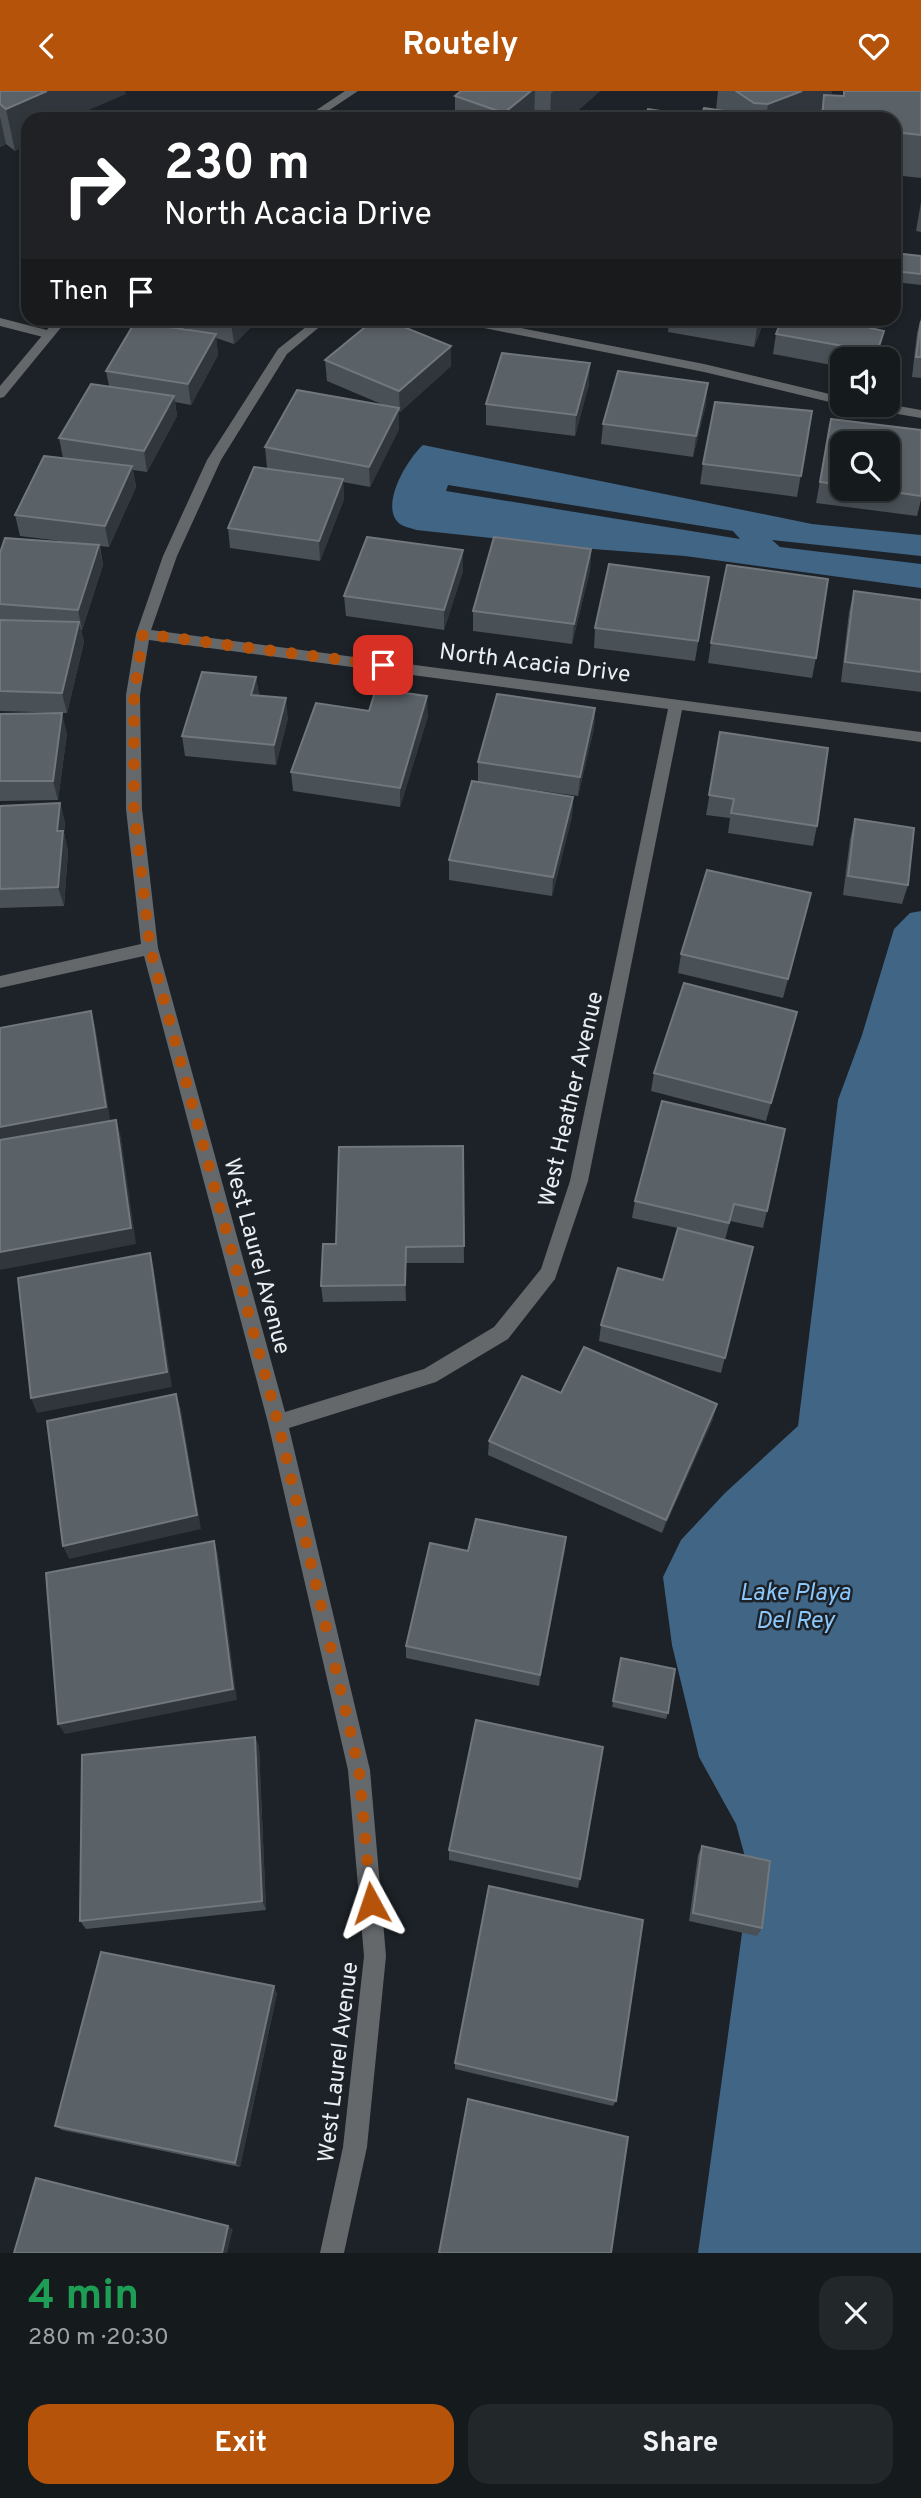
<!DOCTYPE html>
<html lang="en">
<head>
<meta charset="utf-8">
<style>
	body { margin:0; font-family:Overpass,sans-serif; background:#22272a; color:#f1f3f6; height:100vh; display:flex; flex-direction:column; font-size:26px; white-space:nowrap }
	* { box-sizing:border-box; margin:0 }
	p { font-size:23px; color:#9da1a4 }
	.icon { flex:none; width:38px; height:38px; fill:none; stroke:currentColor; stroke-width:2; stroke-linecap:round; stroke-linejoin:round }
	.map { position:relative; height:2162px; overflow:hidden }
	.panel { display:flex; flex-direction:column; background:#151a1d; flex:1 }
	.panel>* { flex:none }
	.guide { position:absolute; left:21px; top:21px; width:880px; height:214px; border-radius:21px; box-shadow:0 4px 10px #0003,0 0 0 2px #34383b; background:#202124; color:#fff; overflow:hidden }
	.tools { position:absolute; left:830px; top:256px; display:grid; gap:14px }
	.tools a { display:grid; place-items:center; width:70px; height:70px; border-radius:14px; background:#151a1d; box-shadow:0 4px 10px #0003,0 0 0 2px #34383b; font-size:35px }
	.pin { position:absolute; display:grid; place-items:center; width:60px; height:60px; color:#fff; margin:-30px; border-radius:14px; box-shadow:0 4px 10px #0006 }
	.me { position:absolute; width:77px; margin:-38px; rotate:355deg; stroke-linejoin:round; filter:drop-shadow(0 0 5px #0008) }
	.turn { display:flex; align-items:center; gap:24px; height:147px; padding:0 28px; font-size:32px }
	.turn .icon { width:91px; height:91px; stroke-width:2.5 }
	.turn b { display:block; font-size:49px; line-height:60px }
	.then { display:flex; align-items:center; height:66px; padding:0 28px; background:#0003; gap:14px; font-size:26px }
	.round { display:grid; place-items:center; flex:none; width:74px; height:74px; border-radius:21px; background:#22272a }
	.head { display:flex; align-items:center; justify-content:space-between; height:119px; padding:0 28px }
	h1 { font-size:42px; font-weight:700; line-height:52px; color:#1e9e55 }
	.button { display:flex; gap:14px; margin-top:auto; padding:14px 28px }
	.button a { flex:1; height:80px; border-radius:21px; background:#b45309; color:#fff; font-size:28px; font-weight:700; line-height:80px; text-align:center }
	.button a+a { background:#22272a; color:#f1f3f6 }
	header { display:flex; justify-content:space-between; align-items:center; height:91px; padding:0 28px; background:#b45309; color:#fff; font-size:32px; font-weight:700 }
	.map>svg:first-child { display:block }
	.water { fill:#416585; fill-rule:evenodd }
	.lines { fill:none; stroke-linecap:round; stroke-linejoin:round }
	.service { fill:#65686b; fill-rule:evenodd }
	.minor { fill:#65686b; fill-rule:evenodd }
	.tertiary { fill:#65686b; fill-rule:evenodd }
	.wall { fill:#495056; fill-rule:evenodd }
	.shaded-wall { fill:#30363c }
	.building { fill:#5a6167; stroke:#71777c; stroke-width:2 }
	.route { stroke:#b45309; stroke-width:12; stroke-dasharray:0 21.6 }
	.labels { text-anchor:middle; stroke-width:5; stroke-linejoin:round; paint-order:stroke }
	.street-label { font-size:23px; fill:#eaeef2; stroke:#1c2227 }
	.water-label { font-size:24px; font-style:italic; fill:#8cc7fb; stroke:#1c2227 }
</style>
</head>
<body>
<header><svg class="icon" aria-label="back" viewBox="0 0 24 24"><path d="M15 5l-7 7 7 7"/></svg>Routely<svg class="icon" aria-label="heart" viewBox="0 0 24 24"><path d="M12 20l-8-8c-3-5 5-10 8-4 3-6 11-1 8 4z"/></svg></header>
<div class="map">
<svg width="921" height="2162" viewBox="0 0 921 2162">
	<rect width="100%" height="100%" fill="#1c2227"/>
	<g class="water">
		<path d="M423,354L812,433L921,444V465L772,449L780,456L921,473V497L685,465L593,458L416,439C412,437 404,436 400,433C378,416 408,367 423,354ZM448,394L733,440L740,448L446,400Z"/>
		<path d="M921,820V2162H698L750,1784L736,1733L699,1666L672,1554L663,1486L681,1449L725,1402L798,1335L838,1009L862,944L894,838L910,822Z"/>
	</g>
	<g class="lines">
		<path class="service" d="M0,227L51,240L53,243L47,247L0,235Z"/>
		<g class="minor">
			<path d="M316,228H329L287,263L221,369L177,465L151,539L921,641V651L682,619L588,1090L555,1188L508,1248L436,1291L289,1337L370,1679L386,1865L367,2056L344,2162H320L343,2056L364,1865L348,1679L268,1332L144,865L0,897V885L141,853L126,718V604L136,543L163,465L207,369L278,258ZM149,549L668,618L570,1090L541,1178L494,1236L424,1278L285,1321L158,857L142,718L140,604Z"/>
			<path d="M453,228H475L704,273L842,306V313H845L842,314L704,281L459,232Z"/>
			<path d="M857,313H887L921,319V327L863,317Z"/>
		</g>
		<g class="tertiary">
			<path d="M345,0H358L316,28H303Z"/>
			<path d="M56,228H68L4,306L0,307V295Z"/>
		</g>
	</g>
	<g class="wall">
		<path d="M0,0L126,3L28,28L15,60L6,53L0,56Z"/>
		<path d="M461,0H600L568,28H455V5Z"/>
		<path d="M718,0H832L831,4L843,5L844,0L921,6V87L894,84V28H644L701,26L716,19Z"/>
		<path d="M921,111V141L916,140Z"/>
		<path d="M894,162L921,165V194L894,191Z"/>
		<path d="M921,227V287L912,286L917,242Z"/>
		<path d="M162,228H259L234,253L216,247L218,264L191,314L175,311L177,325L147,381L133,379L136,396L109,456L100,455L103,474L82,539H81L84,551L67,622L0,620V462L84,453L20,445L15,424L63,367L59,347L109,295L106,280L197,241L162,229Z"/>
		<path d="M619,228H655L653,233Z"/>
		<path d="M669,228H765L754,256L668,241Z"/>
		<path d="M782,228H875L872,238L880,260L878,268H842V276L773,263L776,243Z"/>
		<path d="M451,255V275L400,321L399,320V338L370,396L343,391L344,408L320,470L230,457L228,437L288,381L267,377L265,356L386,315L327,290L325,269Z"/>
		<path d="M589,293L575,345L486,334V313Z"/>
		<path d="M706,313L693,366L601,353L603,333Z"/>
		<path d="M812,320L797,406L700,393L703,373Z"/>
		<path d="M831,328L921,339V409L917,425L816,412ZM842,352L887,397H842Z"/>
		<path d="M591,458L590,479L572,553L473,540V520Z"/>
		<path d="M463,480L444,539L346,525L344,505Z"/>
		<path d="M709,486L695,570L594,557L595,537Z"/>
		<path d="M854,500L921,509V601L841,591L849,521Z"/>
		<path d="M711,552L816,567L812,587L708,572Z"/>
		<path d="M256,586L259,604L288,627L276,674L185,665L182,645Z"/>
		<path d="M595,617L594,637L578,705L478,691V671Z"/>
		<path d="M369,620L428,625L400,716L293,700L291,681Z"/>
		<path d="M0,623L67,642L58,709L0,710Z"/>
		<path d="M720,641L817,735L813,755L728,742L730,727L706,724Z"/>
		<path d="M573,706L572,725L552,805L449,789V769Z"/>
		<path d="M60,712L65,732L64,742L68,760L64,815L0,817V715Z"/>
		<path d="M855,728L908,794L902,813L843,804L850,748Z"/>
		<path d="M806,821L783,907L678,882L681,863Z"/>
		<path d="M797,921L766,1030L651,1000L654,982Z"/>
		<path d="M662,1010L767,1120L763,1137L730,1130L725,1149L753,1156L721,1282L599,1250L601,1234L663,1189L678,1137L632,1127L635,1110Z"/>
		<path d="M463,1055L464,1172H406V1210L323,1211L321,1195L336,1153Z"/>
		<path d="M561,1302L713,1328L662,1442L488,1364L489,1350Z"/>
		<path d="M566,1446L539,1595L406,1567V1555Z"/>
		<path d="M621,1567L668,1622L666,1628L612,1616Z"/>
		<path d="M255,1646L259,1656L266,1819L86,1838L80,1830Z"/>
		<path d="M702,1755L762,1837L757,1845L689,1830L698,1764Z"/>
		<path d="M449,1759L580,1788L578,1797L449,1769Z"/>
		<path d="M277,1902L240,2076L62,2039L55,2035Z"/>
		<path d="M455,1972L616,2010L613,2015L455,1978Z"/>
	</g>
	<g class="shaded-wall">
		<path d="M45,0H125L126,3L68,28H28V54L15,60L6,18Z"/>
		<path d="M531,0H535L534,28H503L504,22Z"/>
		<path d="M554,0H600L568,28H550L551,2Z"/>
		<path d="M802,0H832L827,28L824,4L820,28H766L768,13Z"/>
		<path d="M0,26L6,53L0,56Z"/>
		<path d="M236,228H259L234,253L231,232Z"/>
		<path d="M760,228H765L754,256L757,236Z"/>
		<path d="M873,228H875L874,232L866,258L870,237Z"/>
		<path d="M884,240L880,260L878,268H876Z"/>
		<path d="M216,243L218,264L191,314L188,293Z"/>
		<path d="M451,255V275L400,321L399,300Z"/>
		<path d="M590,272L589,293L575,345L576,324Z"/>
		<path d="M708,292L706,313L693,366L696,345Z"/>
		<path d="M174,305L177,325L147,381L144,360Z"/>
		<path d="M399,317V338L370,396L369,376Z"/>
		<path d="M132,375L136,396L109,456L105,435Z"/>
		<path d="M343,388L344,408L320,470L319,450Z"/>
		<path d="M99,454L103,474L82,539L78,519Z"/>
		<path d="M591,458L590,479L572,553L574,533Z"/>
		<path d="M463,459V480L444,539V519Z"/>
		<path d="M79,531L84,551L67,622L62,602Z"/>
		<path d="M256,586L259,606L251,604Z"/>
		<path d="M427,605L428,625L400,716V697Z"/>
		<path d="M286,607L288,627L276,674L274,654Z"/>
		<path d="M595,617L594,637L578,705L580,686Z"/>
		<path d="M62,622L67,642L58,709L53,690Z"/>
		<path d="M573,706L572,725L552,805L553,786Z"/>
		<path d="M60,712L65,732L64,742L68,760L64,815L58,796L57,740Z"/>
		<path d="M91,920L96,939L111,1034L0,1055V1036Z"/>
		<path d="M797,921L793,939L766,1030L771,1012Z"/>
		<path d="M116,1029L121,1046L136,1153L0,1179V1161Z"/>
		<path d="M406,1156V1210L405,1194Z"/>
		<path d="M150,1162L154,1178L172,1296L37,1322L31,1307Z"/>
		<path d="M176,1303L181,1318L201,1438L69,1468L63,1455Z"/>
		<path d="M717,1313L713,1328L662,1442L666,1429Z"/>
		<path d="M566,1446L565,1460L539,1595L540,1584Z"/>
		<path d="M214,1450L218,1463L237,1609L65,1643L58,1633Z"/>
		<path d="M255,1646L259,1656L266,1819L262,1810Z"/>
		<path d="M274,1895L277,1902L240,2076L235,2072Z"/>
		<path d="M228,2135L233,2138L227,2162H222Z"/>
	</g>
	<g class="building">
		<path d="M0,0H47L6,18L0,13Z"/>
		<path d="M461,0H531L504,22L455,5Z"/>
		<path d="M736,0H802L768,13L754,12Z"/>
		<path d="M844,0H921V44L894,41V28H822L824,4L844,5Z"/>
		<path d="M704,17L751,24L750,28H644L648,18L701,26Z"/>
		<path d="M894,162L921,165V183L894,180Z"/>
		<path d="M217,228H236L231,232Z"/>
		<path d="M375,228H384L451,255L399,300L325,269Z"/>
		<path d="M710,228H760L757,236Z"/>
		<path d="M782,228H873L870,237L884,240L877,261L776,243Z"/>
		<path d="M921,230V266H916Z"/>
		<path d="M135,231L216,243L188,293L106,280Z"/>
		<path d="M502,262L590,272L576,324L486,313Z"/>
		<path d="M618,280L708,292L696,345L603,333Z"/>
		<path d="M91,293L174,305L144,360L59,347Z"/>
		<path d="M297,299L399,317L369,376L265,356Z"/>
		<path d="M715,311L812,320L801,385L703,373Z"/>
		<path d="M831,328L921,339V405L866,397H887V352H842V394L820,391Z"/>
		<path d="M44,365L132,375L105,435L15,424Z"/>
		<path d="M254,376L343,388L319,450L228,437Z"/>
		<path d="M367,446L463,459L444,519L344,505Z"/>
		<path d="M494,446L591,458L574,533L473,520Z"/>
		<path d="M5,447L99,454L78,519L0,513V462Z"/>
		<path d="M609,473L709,486L698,550L595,537Z"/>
		<path d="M727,474L828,488L816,567L711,552Z"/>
		<path d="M854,500L921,509V581L845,571Z"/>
		<path d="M0,529L79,531L62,602L0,600Z"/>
		<path d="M202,581L256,586L251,604L286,607L274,654L182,645Z"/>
		<path d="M376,598L427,605L400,697L291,681L316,612L369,620Z"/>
		<path d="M497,603L595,617L580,686L478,671Z"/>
		<path d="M62,622L53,690H0V623Z"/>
		<path d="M720,641L828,657L817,735L731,722L734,708L709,704Z"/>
		<path d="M472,690L573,706L553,786L449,769Z"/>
		<path d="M60,712L57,740H63L58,796L0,798V715Z"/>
		<path d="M855,728L914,737L908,794L848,785Z"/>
		<path d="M707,779L811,802L788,888L681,863Z"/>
		<path d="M684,892L797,921L771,1012L654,982Z"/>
		<path d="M91,920L106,1016L0,1036V937Z"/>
		<path d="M662,1010L785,1038L767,1120L734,1113L729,1132L635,1110Z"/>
		<path d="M116,1029L131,1137L0,1161V1049Z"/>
		<path d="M463,1055L464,1155L406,1156L405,1194L321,1195L323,1153H336L339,1056Z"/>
		<path d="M678,1137L753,1156L725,1267L601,1234L618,1177L663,1189Z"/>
		<path d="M150,1162L167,1281L31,1307L18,1187Z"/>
		<path d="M584,1256L717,1313L666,1429L489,1350L522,1285L561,1302Z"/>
		<path d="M176,1303L197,1424L63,1455L47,1330Z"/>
		<path d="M476,1428L566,1446L540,1584L406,1555L430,1452L468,1460Z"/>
		<path d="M214,1450L233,1598L58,1633L46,1482Z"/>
		<path d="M621,1567L675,1578L668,1622L613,1610Z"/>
		<path d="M476,1629L603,1656L580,1788L449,1759Z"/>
		<path d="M255,1646L262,1810L80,1830L82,1664Z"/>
		<path d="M702,1755L770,1770L762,1837L693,1822Z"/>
		<path d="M489,1795L643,1829L616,2010L455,1972Z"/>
		<path d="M101,1861L274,1895L235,2072L55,2035Z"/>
		<path d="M468,2008L628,2046L611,2162H439Z"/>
		<path d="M36,2087L228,2135L222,2162H14Z"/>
	</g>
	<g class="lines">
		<path class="route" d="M371,1812L359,1679L353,1652L278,1332L150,857L134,718V604L143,543L383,574"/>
	</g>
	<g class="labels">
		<g class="street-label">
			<text transform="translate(535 571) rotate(7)" y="8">North Acacia Drive</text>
			<text transform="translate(570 1008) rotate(-77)" y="8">West Heather Avenue</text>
			<text transform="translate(258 1165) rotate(75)" y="8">West Laurel Avenue</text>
			<text transform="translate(337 1971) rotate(-83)" y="8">West Laurel Avenue</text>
		</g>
		<g class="water-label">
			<text x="795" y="1509">Lake Playa<tspan x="795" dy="28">Del Rey</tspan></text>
		</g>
	</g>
</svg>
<div class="tools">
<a><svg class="icon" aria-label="sound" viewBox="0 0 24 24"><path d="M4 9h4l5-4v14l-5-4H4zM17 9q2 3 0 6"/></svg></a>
<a><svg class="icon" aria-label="search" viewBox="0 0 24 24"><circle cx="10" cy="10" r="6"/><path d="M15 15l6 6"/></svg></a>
</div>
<div class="pin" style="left:383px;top:574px;background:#d93025"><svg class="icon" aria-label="arrive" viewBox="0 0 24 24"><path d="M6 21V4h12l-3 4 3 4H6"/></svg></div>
<svg class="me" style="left:371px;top:1812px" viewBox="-20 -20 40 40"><path d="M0-17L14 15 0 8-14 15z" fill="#b45309" stroke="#fff" stroke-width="4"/></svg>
<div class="guide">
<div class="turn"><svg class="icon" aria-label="right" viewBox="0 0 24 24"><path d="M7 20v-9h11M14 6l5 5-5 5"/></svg><div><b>230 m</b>North Acacia Drive</div></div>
<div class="then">Then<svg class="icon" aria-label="arrive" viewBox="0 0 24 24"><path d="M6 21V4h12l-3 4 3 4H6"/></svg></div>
</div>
</div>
<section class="panel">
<div class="head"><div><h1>4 min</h1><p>280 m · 20:30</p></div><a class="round"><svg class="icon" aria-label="close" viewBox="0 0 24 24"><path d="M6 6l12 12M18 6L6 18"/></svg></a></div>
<div class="button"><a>Exit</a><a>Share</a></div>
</section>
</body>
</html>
